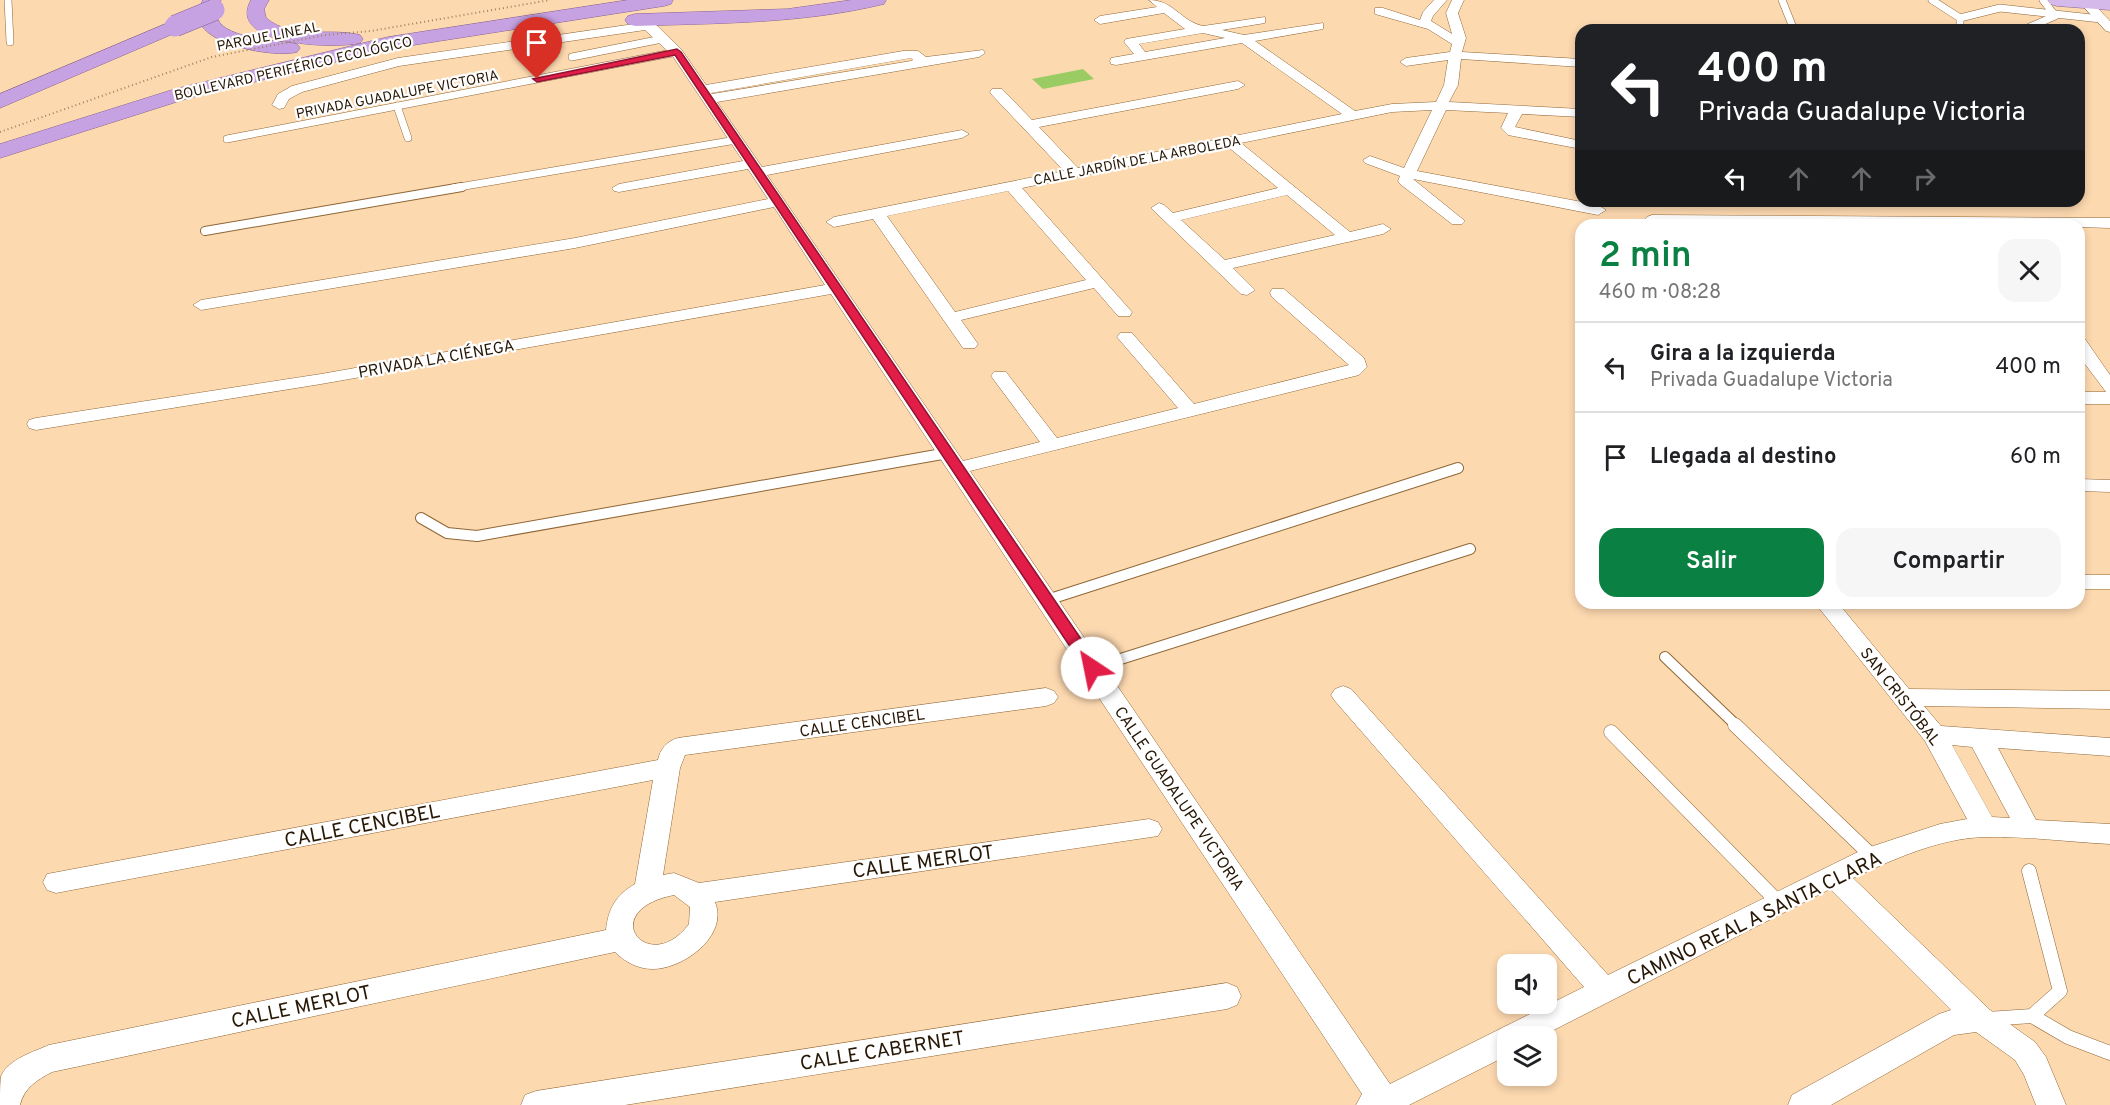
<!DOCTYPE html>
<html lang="es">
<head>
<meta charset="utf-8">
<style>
	body { margin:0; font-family:Overpass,sans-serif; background:#f6f6f6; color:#202124; height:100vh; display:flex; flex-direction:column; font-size:22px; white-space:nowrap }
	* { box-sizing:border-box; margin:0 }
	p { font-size:20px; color:#757577 }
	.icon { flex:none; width:33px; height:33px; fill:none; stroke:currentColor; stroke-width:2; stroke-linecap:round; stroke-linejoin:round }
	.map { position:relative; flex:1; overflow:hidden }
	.panel { position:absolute; left:1575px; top:219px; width:510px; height:390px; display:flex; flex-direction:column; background:#fff; border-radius:18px; box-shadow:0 3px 9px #0003 }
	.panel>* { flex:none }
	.banner { position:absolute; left:1575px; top:24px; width:510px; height:183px; border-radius:18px; box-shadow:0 3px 9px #0003; background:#202124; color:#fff; overflow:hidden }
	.fabs { position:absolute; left:1497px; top:954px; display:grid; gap:12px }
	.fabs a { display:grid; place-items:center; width:60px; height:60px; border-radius:12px; background:#fff; box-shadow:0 3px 9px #0003; font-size:30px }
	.pin { position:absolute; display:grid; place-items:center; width:51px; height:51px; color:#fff; margin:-62px -26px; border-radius:50% 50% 50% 0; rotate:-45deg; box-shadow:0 0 6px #0007 }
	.pin .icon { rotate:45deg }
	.me { position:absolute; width:66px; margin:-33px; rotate:326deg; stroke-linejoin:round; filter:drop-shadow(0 0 4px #0008) }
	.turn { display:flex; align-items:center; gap:21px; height:126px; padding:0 24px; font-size:27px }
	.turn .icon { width:78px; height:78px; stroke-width:2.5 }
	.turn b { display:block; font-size:42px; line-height:51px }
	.lanes { display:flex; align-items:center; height:57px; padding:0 24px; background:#0003; justify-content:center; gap:30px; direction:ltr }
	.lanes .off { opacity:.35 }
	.round { display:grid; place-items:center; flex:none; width:63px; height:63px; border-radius:18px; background:#f6f6f6 }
	.headline { display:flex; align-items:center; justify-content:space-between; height:102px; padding:0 24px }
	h1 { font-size:36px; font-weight:600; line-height:45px; color:#0b8043 }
	.cta { display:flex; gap:12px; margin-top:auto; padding:12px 24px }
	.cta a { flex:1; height:69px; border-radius:18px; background:#0b8043; color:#fff; font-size:24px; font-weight:600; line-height:69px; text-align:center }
	.cta a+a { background:#f6f6f6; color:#202124 }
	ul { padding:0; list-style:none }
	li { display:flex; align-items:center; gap:18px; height:90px; padding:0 24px; border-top:2px solid #e0e0e0 }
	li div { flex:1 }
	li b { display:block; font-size:22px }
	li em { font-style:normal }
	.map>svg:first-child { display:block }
	.green { fill:#9bcc63 }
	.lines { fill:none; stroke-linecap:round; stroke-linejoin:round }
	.service-far3-casing { stroke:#8f6736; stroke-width:8 }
	.service-far2-casing { stroke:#8f6736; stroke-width:10 }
	.service-far1-casing { stroke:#8f6736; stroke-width:12 }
	.service-casing { stroke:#8f6736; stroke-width:15 }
	.minor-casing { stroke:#8f6736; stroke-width:1 }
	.primary-casing { stroke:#866290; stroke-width:1 }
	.trunk-casing { stroke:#866290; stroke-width:1 }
	.service-far3 { stroke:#fff; stroke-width:7 }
	.service-far2 { stroke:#fff; stroke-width:8 }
	.service-far1 { stroke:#fff; stroke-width:10 }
	.service { stroke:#fff; stroke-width:14 }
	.minor { fill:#fff; fill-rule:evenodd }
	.primary { fill:#d5b9ea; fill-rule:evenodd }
	.trunk { fill:#c7a2e3; fill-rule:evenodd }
	.trunk-bridge-casing { stroke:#866290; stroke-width:22; stroke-linecap:butt }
	.path-bridge { stroke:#9f8464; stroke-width:2; stroke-dasharray:1 3; stroke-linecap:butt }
	.trunk-bridge { stroke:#c7a2e3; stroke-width:21 }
	.route { fill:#e11d48; stroke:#92132f; stroke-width:1.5 }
	.labels { text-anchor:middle; stroke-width:4.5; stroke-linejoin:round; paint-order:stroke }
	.far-street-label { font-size:14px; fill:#271704; stroke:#fff }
	.street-label { font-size:16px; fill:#271704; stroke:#fff }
	.near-street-label { font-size:20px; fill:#271704; stroke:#fff }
</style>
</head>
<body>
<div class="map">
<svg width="2110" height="1105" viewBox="0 0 2110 1105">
	<rect width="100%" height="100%" fill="#fdd9b0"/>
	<path class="green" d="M1083,69L1094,79L1043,89L1032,79Z"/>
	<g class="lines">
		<g class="service-far3-casing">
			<g id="service-far3">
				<path d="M8,0L10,42"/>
				<path d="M1782,0L1794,30"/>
				<path d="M1932,0L1960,18L2000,8L2101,19"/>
				<path d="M2043,0L2053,13"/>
				<path d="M1960,18V28L1964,30"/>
				<path d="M2023,30L2055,16L2053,13"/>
				<path d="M572,57L662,39"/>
				<path d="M397,106L408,138"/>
				<path d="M227,139L677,52"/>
				<path d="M453,188L736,140"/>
			</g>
		</g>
		<g class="service-far2-casing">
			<path id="service-far2" d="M205,231L462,187"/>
		</g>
		<g class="service-far1-casing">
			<g id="service-far1">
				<path d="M421,518L447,533L477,536L948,453"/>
				<path d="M1047,600L1458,468"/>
				<path d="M1665,657L1737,726"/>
				<path d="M1092,668L1470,549"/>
			</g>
		</g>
		<g class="service-casing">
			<g id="service">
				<path d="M1735,725L1873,857"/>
				<path d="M1611,732L1779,903"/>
				<path d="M2032,1016L2068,1037L2110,1053"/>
				<path d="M1987,1019L2032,1016L2060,991L2029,871"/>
			</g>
		</g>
		<g class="minor-casing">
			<g id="minor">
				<path d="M1149,0C1174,0 1180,21 1203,26L1265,17V23L1222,30L1244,35L1323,23V29L1255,41L1355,111L1392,104L1436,102L1444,85L1448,60L1406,66L1400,62L1406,58L1450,52L1452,44L1428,29L1375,14V8H1383L1420,20L1423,12L1434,0H1447L1433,16L1431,21L1452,34L1446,13L1452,0H1464L1458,13L1466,38L1462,52L1581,59V67L1461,59L1458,85L1449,102L1581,109V117L1522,114L1515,127L1581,141V149L1508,135L1501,128L1508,113L1446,110L1417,171L1598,205L1606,210L1598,215L1413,179L1465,221L1462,224H1452L1400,184L1398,181L1400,176L1365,163L1363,160L1370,156L1404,168L1432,110L1392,112L1241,143L1350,232L1383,224L1391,229L1383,234L1233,268L1255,290L1247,295L1241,294L1151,208L1159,203L1164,205L1173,213L1278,188L1227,146L1022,188L1132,312L1130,316H1118L1094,288L961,320L978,344L975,348H963L873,219L834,227L826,222L834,217L1064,171L992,95L990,92L992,89H1002L1032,120L1238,81L1245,85L1238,89L1039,127L1078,168L1342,114L1242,43L1116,65L1111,64L1110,61L1111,58L1134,54L1124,42L1126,39L1185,29L1164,13L1100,24L1094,20L1100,16L1157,7ZM1203,33L1225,38L1145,52L1139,44ZM1008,191L1086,280L955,312L887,216ZM1287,195L1335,235L1225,260L1181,220Z"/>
				<path d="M2077,0H2090L2110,21V32L2106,31Z"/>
				<path d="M647,19L651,20L681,49L706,85L903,51H918L926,57L983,50L985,53L979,57L717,102L762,167L962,130L969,134L962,138L767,175L963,461L1040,442L991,376L994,372H1006L1057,438L1178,408L1117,337L1120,333H1132L1194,404L1349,365L1272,297L1270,293L1272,289H1284L1364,358L1367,367L1359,375L970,471L1390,1084L1584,987L1335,701L1331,695L1335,689L1343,686L1351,689L1608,975L1864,849L1940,824L1967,819L1925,741L1815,603H1838L1909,689L2110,691V709L1924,706L1941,726L2110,738V756L1998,748L2036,820L2110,824V844C2069,842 2026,836 1985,837C1940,838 1894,859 1853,878L1990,1010L2035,1042L2046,1057L2066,1105H2036L2024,1075L2015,1060L1976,1032L1954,1035L1831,1105H1788L1792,1095L1939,1014L1951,1010L1830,889L1542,1036H1508V1055L1409,1105H1356L1362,1094L831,294L321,384L36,430L29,428L27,424L29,420L36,418L321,374L825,285L774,207L575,248L201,310L193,305L201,300L575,238L768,199L748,169L619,192L614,191L612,188L619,184L743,161L672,55L645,30L399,66L302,92L289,99L284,108L279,109L272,105L278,94L292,86L398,58L641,23ZM911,58L913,60L911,61L712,94L711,93ZM1952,745L1972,747L2010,818L1992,817Z"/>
				<path d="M1652,215L2110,218V228L2079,227V225L1647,223L1644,220L1647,217Z"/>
				<path d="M2079,338L2085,339L2110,375V404H2079V392H2106L2079,356Z"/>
				<path d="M2079,479L2110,480V492L2079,491Z"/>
				<rect x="2079" y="575" width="31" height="14"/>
				<path d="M1046,688L1054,691L1058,697L1054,703L1046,706L685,755L680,768L663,875L674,873L699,883L1149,819L1158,822L1162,829L1158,836L715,902C729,936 683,969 653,969C638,969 625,962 615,952L52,1072C37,1080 24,1088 20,1105H0C0,1097 0,1084 1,1076C9,1059 33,1052 49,1045L606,930C608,909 616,895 635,884L653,780L56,893L47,890L43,882L47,874L658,760C660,749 667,741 678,738ZM674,895L690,907L689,924C649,978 594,911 674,895Z"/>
				<path d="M1227,983L1237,987L1241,996L1237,1005L1227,1009L625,1105H521L525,1095L536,1091Z"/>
			</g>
		</g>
		<g class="primary-casing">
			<path id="primary" d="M2048,0H2110V10L2057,6L2050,4Z"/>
		</g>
		<g class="trunk-casing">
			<g id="trunk">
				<path d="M203,0H221C220,4 217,10 217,14C216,39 280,40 297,44L300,48L297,52C275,58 197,45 198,14C198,10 201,4 203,0Z"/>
				<path d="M251,0H269L264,9L266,18C294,41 328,27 360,35L363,39L360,43C335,49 225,46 251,0Z"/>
				<path d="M628,0H673L671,4L664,6L388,49L189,98L0,158V144L175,89L388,37Z"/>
				<path d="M852,0H886L884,4C802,24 719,23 635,26L628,24L625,20L628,16L635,14L787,9Z"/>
				<path d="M175,20L182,22L185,26L182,30L0,108V94Z"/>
			</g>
		</g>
		<use href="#service-far3" class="service-far3"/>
		<use href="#service-far2" class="service-far2"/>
		<use href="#service-far1" class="service-far1"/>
		<use href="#service" class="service"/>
		<use href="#minor" class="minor"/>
		<use href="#primary" class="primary"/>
		<use href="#trunk" class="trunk"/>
		<g class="trunk-bridge-casing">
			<path id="trunk-bridge" d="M175,26L214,10"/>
		</g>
		<path class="path-bridge" d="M0,132L212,57L325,35L371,31L550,0"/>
		<use href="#trunk-bridge" class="trunk-bridge"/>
	</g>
	<path class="route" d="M677,49L681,52L1098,664L1100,668L1098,672H1087L675,55L537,82L533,79Z"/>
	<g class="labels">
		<g class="far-street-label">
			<text transform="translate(268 36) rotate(-11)" y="5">PARQUE LINEAL</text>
			<text transform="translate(293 68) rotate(-13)" y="5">BOULEVARD PERIFÉRICO ECOLÓGICO</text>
			<text transform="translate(397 94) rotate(-11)" y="5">PRIVADA GUADALUPE VICTORIA</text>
			<text transform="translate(1137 160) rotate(-11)" y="5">CALLE JARDÍN DE LA ARBOLEDA</text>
		</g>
		<g class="street-label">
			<text transform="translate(436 358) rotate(-10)" y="6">PRIVADA LA CIÉNEGA</text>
			<text transform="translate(1901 696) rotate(52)" y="6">SAN CRISTÓBAL</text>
			<text transform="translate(862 722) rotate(-8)" y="6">CALLE CENCIBEL</text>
			<text transform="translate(1180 798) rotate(56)" y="6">CALLE GUADALUPE VICTORIA</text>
		</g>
		<g class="near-street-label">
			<text transform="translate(362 825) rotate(-11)" y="7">CALLE CENCIBEL</text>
			<text transform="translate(923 861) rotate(-8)" y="7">CALLE MERLOT</text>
			<text transform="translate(1754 918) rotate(-26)" y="7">CAMINO REAL A SANTA CLARA</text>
			<text transform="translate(301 1006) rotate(-12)" y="7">CALLE MERLOT</text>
			<text transform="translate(882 1050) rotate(-9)" y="7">CALLE CABERNET</text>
		</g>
	</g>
</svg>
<div class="fabs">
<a><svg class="icon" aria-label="sound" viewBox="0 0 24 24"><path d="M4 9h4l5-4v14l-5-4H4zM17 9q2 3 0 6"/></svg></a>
<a><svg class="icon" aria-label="layers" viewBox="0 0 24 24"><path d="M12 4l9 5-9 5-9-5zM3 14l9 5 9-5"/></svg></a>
</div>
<div class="pin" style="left:537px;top:79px;background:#d93025"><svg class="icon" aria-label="arrive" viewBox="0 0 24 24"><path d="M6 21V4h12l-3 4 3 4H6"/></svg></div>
<svg class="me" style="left:1092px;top:668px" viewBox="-20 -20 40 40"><circle r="19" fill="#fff"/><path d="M0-13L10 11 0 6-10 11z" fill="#e11d48"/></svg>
<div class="banner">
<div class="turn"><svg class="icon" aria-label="left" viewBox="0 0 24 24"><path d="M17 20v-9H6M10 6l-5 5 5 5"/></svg><div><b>400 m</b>Privada Guadalupe Victoria</div></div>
<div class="lanes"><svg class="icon" aria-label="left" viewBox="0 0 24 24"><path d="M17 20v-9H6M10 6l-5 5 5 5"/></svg><svg class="icon off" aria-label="ahead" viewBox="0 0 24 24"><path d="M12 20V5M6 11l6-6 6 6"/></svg><svg class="icon off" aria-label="ahead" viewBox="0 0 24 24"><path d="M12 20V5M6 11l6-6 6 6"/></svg><svg class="icon off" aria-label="right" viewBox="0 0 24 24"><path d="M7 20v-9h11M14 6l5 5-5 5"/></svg></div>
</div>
<section class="panel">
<div class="headline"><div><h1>2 min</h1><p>460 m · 08:28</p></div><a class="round"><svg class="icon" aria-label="close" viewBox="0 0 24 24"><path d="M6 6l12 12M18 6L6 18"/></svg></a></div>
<ul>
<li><svg class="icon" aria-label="left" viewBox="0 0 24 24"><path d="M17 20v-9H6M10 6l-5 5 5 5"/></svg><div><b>Gira a la izquierda</b><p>Privada Guadalupe Victoria</p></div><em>400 m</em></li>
<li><svg class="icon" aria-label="arrive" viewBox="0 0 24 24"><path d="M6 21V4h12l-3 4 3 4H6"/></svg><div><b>Llegada al destino</b></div><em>60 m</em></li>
</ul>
<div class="cta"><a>Salir</a><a>Compartir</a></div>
</section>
</div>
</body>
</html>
